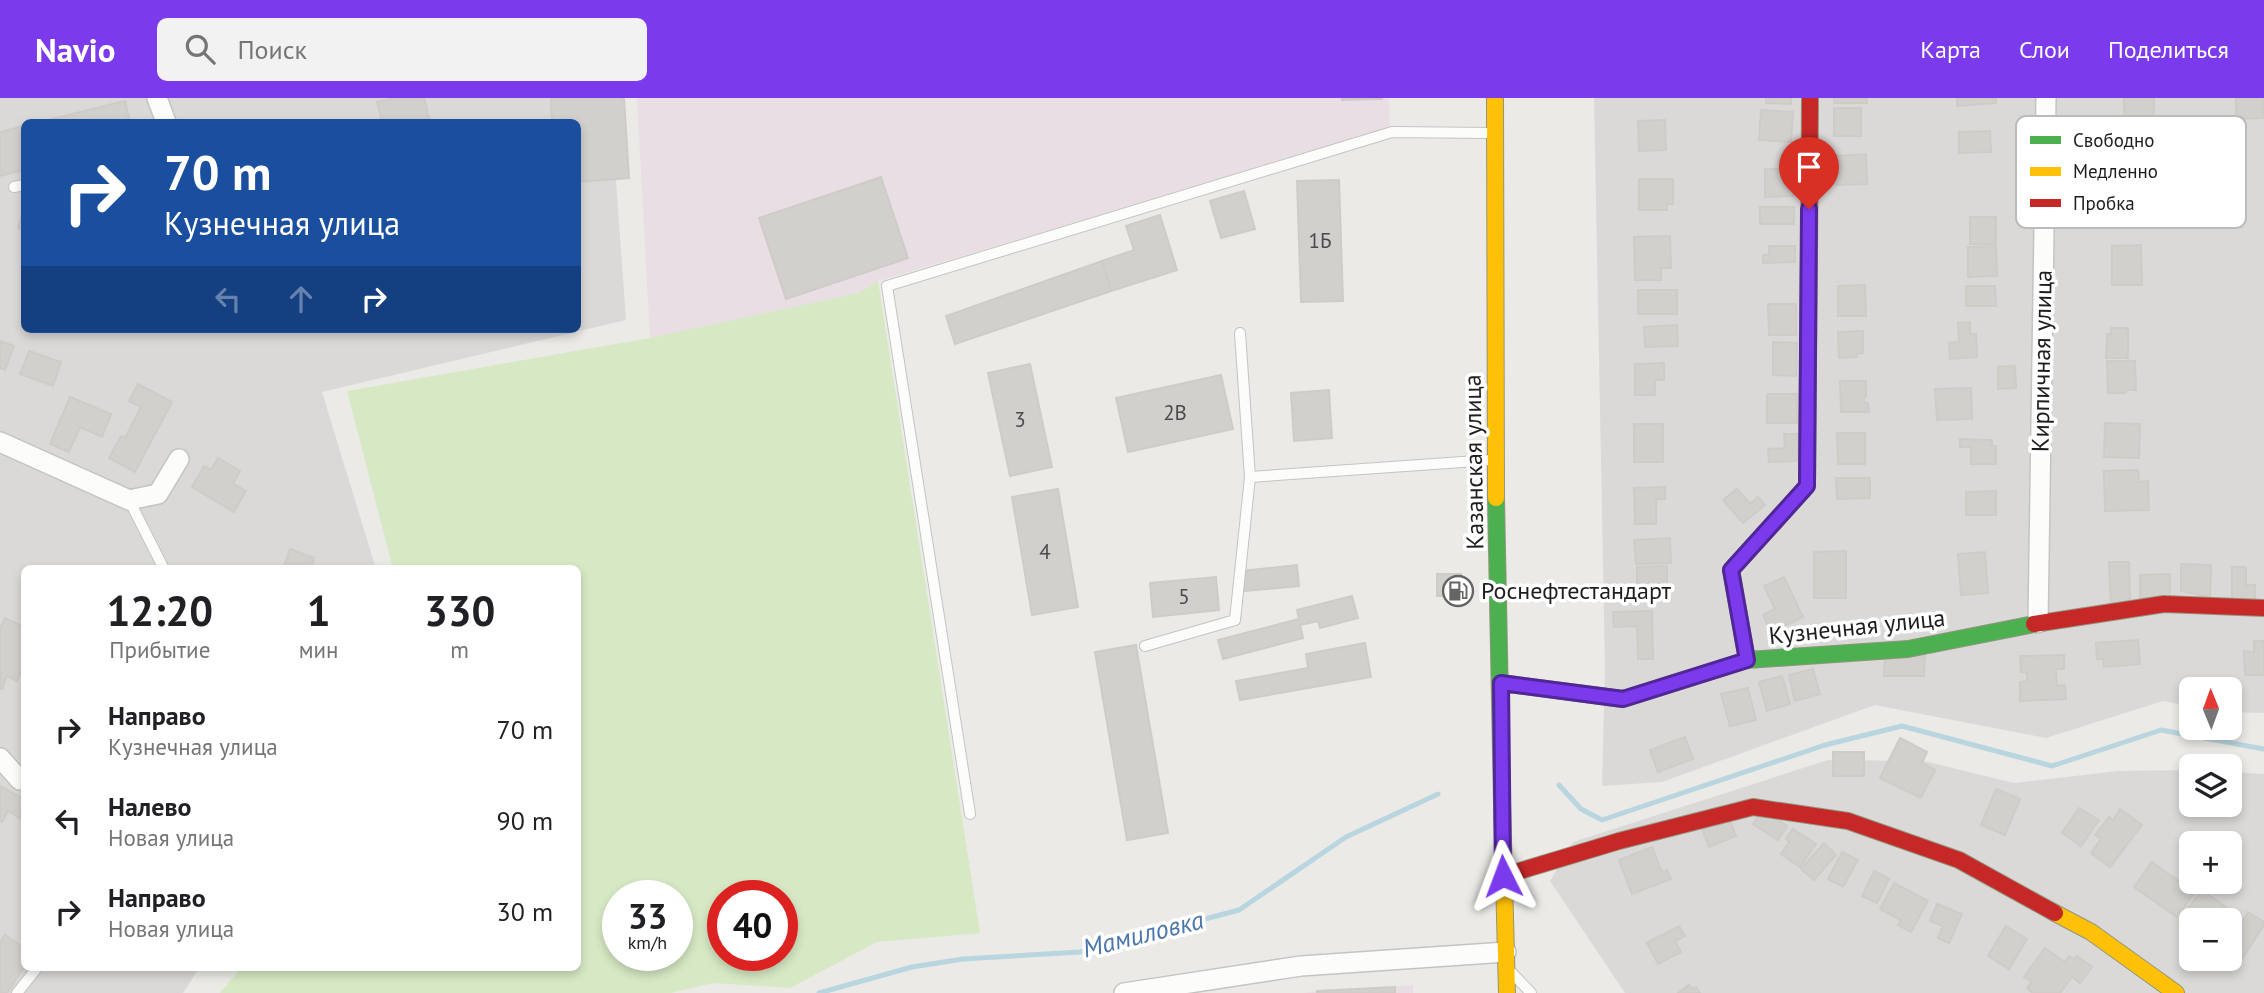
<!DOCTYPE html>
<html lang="ru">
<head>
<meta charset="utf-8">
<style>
	body { margin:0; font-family:"PT Sans",sans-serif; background:#f2f2f2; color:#202124; height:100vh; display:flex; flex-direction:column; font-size:26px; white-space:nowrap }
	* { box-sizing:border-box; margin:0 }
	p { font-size:23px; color:#757577 }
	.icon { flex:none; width:38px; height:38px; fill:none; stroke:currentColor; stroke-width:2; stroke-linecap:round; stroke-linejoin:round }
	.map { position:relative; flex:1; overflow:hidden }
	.drawer { position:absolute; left:21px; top:467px; width:560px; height:406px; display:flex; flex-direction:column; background:#fff; border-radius:10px; box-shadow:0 4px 10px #0003 }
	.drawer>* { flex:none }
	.hud { position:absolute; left:21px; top:21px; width:560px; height:214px; border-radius:10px; box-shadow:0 4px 10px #0003; background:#1a4fa0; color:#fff; overflow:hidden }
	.needle { width:46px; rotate:359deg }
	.controls { position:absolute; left:2179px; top:579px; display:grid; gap:14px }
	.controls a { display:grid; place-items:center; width:63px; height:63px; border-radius:10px; background:#fff; box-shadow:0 4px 10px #0003; font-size:35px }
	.speed { position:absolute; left:602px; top:782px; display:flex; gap:14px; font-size:35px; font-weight:700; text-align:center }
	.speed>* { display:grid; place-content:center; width:91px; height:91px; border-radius:50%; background:#fff; box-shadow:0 4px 10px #0003; line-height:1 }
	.speed small { font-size:18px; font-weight:400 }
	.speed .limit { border:10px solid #d22; background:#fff; color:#111 }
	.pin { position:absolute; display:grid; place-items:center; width:60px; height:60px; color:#fff; margin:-72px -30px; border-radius:50% 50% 50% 0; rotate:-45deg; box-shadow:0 0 7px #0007 }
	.pin .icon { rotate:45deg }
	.me { position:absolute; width:77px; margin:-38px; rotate:357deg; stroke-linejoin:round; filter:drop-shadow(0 0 5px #0008) }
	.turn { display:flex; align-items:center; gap:24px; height:147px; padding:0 28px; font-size:32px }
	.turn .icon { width:91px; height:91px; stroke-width:2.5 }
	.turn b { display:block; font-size:49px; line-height:60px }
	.lanes { display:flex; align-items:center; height:66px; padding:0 28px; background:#0003; justify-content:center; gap:35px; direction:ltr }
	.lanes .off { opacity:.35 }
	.eta { display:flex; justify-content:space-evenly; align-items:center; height:119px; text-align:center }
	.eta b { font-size:42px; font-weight:700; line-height:49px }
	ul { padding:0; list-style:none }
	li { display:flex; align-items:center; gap:21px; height:91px; padding:0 28px }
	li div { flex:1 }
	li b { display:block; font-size:26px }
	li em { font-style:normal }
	header { display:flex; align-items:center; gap:42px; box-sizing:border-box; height:98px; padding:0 35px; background:#7c3aed; color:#fff }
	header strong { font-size:33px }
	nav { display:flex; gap:38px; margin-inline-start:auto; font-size:24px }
	.search { width:490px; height:63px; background:#f2f2f2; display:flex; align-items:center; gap:18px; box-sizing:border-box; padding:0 24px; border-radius:10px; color:#757577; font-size:26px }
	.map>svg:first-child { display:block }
	.residential { fill:#dad9d7; fill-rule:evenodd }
	.industrial { fill:#e9dee4 }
	.grass { fill:#d6e9c4; fill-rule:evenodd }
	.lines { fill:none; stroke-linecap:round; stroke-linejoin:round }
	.stream { stroke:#b9d5df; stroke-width:5 }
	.building { fill:#d2d0cd; stroke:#cfccc7; stroke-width:2 }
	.lane-casing { stroke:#c4c4c2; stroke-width:12 }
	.street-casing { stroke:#c4c4c2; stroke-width:22 }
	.fast-casing { stroke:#92957e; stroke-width:18 }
	.slow-casing { stroke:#92957e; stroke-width:18 }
	.jam-casing { stroke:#92957e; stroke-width:18 }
	.lane { stroke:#fcfcfb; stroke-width:10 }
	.street { stroke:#fcfcfb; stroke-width:19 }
	.fast { stroke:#4caf50; stroke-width:16 }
	.slow { stroke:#ffc107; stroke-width:16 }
	.jam { stroke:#c62828; stroke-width:16 }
	.route-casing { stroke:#51269a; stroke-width:18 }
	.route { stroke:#7c3aed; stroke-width:12 }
	.labels { text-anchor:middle; stroke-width:7; stroke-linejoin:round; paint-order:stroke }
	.number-label { font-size:21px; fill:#4a4a49 }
	.street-label { font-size:24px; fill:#1d1d1d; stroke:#fff }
	.poi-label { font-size:24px; fill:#1d1d1d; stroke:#fff; text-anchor:start }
	.water-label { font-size:26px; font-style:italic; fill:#4a76ac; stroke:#fff }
	.key { fill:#fff; stroke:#bbb; stroke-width:2 }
	.key-label { font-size:19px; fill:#1d1d1d }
</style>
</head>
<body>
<header>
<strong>Navio</strong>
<div class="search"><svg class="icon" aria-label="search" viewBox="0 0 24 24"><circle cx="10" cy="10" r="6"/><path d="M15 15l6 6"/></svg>Поиск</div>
<nav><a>Карта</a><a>Слои</a><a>Поделиться</a></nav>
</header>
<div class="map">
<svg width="2264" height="895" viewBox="0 0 2264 895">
	<rect width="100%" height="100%" fill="#ebeae6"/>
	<g class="residential">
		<path d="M0,0H610L626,222L322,294L376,471H24V870H199L183,895H0ZM24,24H578V231H24Z"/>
		<path d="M1594,0H2264V615L2230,614V592H2191V608L2163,603L2046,640L1875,607L1662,684L1602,688L1605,570Z"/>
		<path d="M1828,662L1924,663L2014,685L2118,673L2191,672V707H2230V674L2264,676V895H1625L1550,783L1573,744ZM2191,746H2230V784H2191ZM2191,822H2230V861H2191Z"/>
	</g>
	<g class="industrial">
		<path d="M637,0H1389L1390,31L878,183L858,195L828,208L650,240Z"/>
		<path d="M1413,887V895H1304L1316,893Z"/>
	</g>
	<path class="grass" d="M878,183L980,835L877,844L790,890L713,885L671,895H220L241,870H578V471H393L347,293L650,240L858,195ZM618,798H677V858H618ZM782,798V858H723V798Z"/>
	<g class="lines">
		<g class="stream">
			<path d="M1559,687L1581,711L1602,722L1825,647L1902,628L2052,668L2161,632L2264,651"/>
			<path d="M819,895L912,869L963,861L1080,854L1239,812L1346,739L1438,696"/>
		</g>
	</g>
	<g class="building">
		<path d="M394,0H424L430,24H382L377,4Z"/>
		<path d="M551,0H624L629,80L578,84V24H552Z"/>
		<path d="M1342,0H1382V1L1342,2Z"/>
		<path d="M1766,0H1791V6L1766,5Z"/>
		<rect x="1834" y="0" width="33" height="5"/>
		<path d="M1957,0H1996V5L1957,8Z"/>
		<rect x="2124" y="0" width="30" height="23"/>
		<path d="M2236,0H2263L2264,20L2236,21Z"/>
		<path d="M125,3L130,24H40Z"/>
		<rect x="1834" y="10" width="27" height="28"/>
		<path d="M1761,12L1793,14L1791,44L1759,42Z"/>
		<path d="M1665,22L1666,52L1639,53L1638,23Z"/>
		<path d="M24,28V72L0,78V34Z"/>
		<path d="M1990,33L1991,54L1959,55V34Z"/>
		<path d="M1866,56L1867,86L1836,87L1835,58Z"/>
		<path d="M1765,71H1784V76H1793V98L1765,99Z"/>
		<path d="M881,79L908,160L786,201L759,120Z"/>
		<path d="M1639,81H1673V106H1667V112H1639Z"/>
		<path d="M1339,82L1343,203L1301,204L1297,83Z"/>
		<path d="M1244,93L1255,131L1221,140L1210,103Z"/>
		<rect x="1760" y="109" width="34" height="17"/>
		<path d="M24,111V132L18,130Z"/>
		<path d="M1160,117L1177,172L1111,193L1102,163L1134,152L1126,128Z"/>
		<rect x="1970" y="119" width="26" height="27"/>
		<path d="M1670,138L1671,170H1661V182H1635L1634,139Z"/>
		<path d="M2141,147L2142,187H2112V148Z"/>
		<path d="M1769,148H1795V164L1763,165V157H1769Z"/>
		<path d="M1996,148L1997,178L1968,179V149Z"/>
		<path d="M1102,163L1111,193L955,246L946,218Z"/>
		<path d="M1865,187L1866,218H1838V188Z"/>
		<path d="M1966,188H1995L1996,208H1966Z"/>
		<rect x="1638" y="192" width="39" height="24"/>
		<path d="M1768,206H1796V237H1769Z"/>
		<path d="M1970,224V236H1976L1977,259L1950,261L1949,245L1959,244L1958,225Z"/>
		<path d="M1677,227L1678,248L1645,249L1644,229Z"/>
		<path d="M2111,230H2128V260H2106L2107,236H2111Z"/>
		<path d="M1863,233V255L1857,256V259L1839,260L1838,234Z"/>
		<path d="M0,243L14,248L5,272L0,270Z"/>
		<path d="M1773,244L1797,245L1796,278L1773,277Z"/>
		<path d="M29,253L61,264L53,288L20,276Z"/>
		<path d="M2107,263H2135L2136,292H2126V295H2108Z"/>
		<path d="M1664,265V282H1655V297H1635V266Z"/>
		<path d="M1030,266L1052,369L1010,378L988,275Z"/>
		<path d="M2015,268L2016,290L1998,291V269Z"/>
		<path d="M1221,277L1233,331L1128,354L1116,300Z"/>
		<path d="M1840,283H1866V299H1864V305H1868L1869,314H1841Z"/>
		<path d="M138,286L172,304L135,374L109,360L121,338L125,340L141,309L129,303Z"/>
		<path d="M1971,290L1972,321L1937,322L1935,291Z"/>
		<path d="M1329,292L1332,340L1294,343L1291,295Z"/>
		<rect x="1767" y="296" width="30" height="29"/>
		<path d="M70,299L111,316L102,339L80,329L69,354L50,346Z"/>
		<path d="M2105,325L2140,326L2139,360L2104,359Z"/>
		<rect x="1634" y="326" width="29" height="38"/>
		<path d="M1837,335H1865V366H1838Z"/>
		<path d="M1784,336H1797L1798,363L1769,364L1768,351L1785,350Z"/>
		<path d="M1960,341L1992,342V348H1996V366H1971V349H1960Z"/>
		<path d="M218,360L240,373L233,386L246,393L234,414L192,389L204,368L211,372Z"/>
		<path d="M2138,372L2139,384L2148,383L2149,412L2105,413L2104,373Z"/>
		<path d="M1836,380H1870V400L1837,401Z"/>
		<path d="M1665,389V401H1656V426H1635L1634,390Z"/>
		<path d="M1058,391L1078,509L1032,517L1012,399Z"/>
		<path d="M1737,391L1750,406L1758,399L1765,407L1743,425L1723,402Z"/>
		<path d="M1996,393V417H1966V394Z"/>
		<path d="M1670,440L1671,465L1636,466L1634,442Z"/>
		<path d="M290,451L314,460L310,471H283Z"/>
		<path d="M1846,453V500H1814V454Z"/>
		<path d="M1985,454L1988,495L1961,497L1958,456Z"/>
		<path d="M2109,464H2129L2130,505L2111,506Z"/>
		<path d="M2181,466L2211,467L2210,499L2181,493Z"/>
		<path d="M1297,467L1299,488L1245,493L1242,473Z"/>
		<path d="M1667,468V492L1637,493V469Z"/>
		<path d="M2232,469H2246V487H2255V502H2232Z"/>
		<rect x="1437" y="476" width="24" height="22"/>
		<path d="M2170,476V500H2140V477Z"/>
		<path d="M1216,479L1219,512L1153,519L1150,485Z"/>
		<path d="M1784,479L1803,519L1771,534L1763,517L1775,511L1764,488Z"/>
		<path d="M1352,498L1358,520L1320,530L1318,523L1300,527L1303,540L1223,561L1218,542L1299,521L1297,512Z"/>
		<path d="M1652,513L1653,561H1638L1637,528L1614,529L1613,514Z"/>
		<path d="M5,520L24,529V566L17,583L7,578L2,591L0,590V531Z"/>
		<path d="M2138,542L2140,566L2104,569L2103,561H2097L2096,545Z"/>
		<path d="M2254,543H2264V577H2245L2244,553L2254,554Z"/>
		<path d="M1365,545L1371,579L1240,602L1236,583L1308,570L1306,556Z"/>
		<path d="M1136,547L1168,735L1127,742L1095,554Z"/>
		<path d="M2064,557V571H2056L2057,588L2065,587L2066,601L2020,603V584L2027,583V574H2021L2020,558Z"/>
		<path d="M1885,558H1925L1924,578H1884Z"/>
		<path d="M1813,571L1820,596L1795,603L1789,577Z"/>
		<path d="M1782,578L1790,606L1767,613L1759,584Z"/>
		<path d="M1748,590L1756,622L1730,628L1721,596Z"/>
		<path d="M1685,639L1693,661L1658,674L1650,652Z"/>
		<path d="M1900,640L1927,654L1922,665L1935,672L1921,700L1880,680Z"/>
		<rect x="1833" y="654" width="31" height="24"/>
		<path d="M0,688L24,701V711L20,720L8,713L2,724L0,723Z"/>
		<path d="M1996,691L2020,701L2005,737L1981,727Z"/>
		<path d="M2079,710L2099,722L2081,748L2062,735Z"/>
		<path d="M2120,711L2142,727L2110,769L2091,755L2101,741L2095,737L2109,719L2113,722Z"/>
		<path d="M1763,712L1787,728L1778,742L1753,726Z"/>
		<path d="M1728,718L1736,738L1709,749L1701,728Z"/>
		<path d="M1793,731L1816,746L1800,769L1781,756L1789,744L1786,741Z"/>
		<path d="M1824,745L1836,757L1814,782L1801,771Z"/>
		<path d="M1652,749L1662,774L1667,772L1671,781L1632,796L1619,762Z"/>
		<path d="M1842,754L1858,762L1843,789L1828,781Z"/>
		<path d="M2152,764L2183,786L2191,774V784H2202L2177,819L2134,789Z"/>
		<path d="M1874,773L1889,781L1877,805L1862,798Z"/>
		<path d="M1894,785L1928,803L1911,834L1898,827L1901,822L1880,811Z"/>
		<path d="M2202,792L2227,810L2218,822H2191V831L2179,822Z"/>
		<path d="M1937,806L1962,816L1949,845L1938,840L1943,828L1930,823Z"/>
		<path d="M2248,814L2264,824V827L2240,864L2230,857V842Z"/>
		<path d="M1679,828L1685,838L1675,843L1681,854L1658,866L1647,845Z"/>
		<path d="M2006,828L2027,841L2009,871L1988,858Z"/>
		<path d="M5,837L24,850V869L7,895H0V845Z"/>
		<path d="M2045,850L2065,864L2069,858L2074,861L2077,858L2092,869L2080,885L2072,879L2060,895H2033L2027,890L2032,884L2024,879Z"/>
		<path d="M1689,887L1692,891L1696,889L1700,895H1678Z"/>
		<path d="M1395,889V895H1317V893Z"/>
	</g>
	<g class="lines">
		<g class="lane-casing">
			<g id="lane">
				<path d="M14,89L24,87"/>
				<path d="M1240,235L1250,379L1491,362"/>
				<path d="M129,402L164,471"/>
				<path d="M1145,548L1235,522L1250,379"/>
				<path d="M970,716L887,188L1392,34L1491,35"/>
				<path d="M1512,875L1531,895"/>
				<path d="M17,895L37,870"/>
			</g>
		</g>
		<g class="street-casing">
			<g id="street">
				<path d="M157,0L166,24"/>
				<path d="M0,344L129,402L158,396L179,361"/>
				<path d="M2038,525L2046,0"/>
				<path d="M0,660L20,682"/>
				<path d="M1124,895L1301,868L1506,854"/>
			</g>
		</g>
		<g class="fast-casing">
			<g id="fast">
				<path d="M1496,400L1502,705"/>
				<path d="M1501,585L1623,601L1747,562L1908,551L2034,526"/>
			</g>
		</g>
		<g class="slow-casing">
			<g id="slow">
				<path d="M1495,0L1496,400"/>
				<path d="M1747,562L1731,472L1807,388L1809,156"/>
				<path d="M1502,705L1507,895"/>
				<path d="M2055,815L2091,834L2176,895"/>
			</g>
		</g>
		<g class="jam-casing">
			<g id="jam">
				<path d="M1809,156L1810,0"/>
				<path d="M2034,526L2164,506L2264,510"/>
				<path d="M1503,778L1619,743L1753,709L1848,723L1959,762L2055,815"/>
			</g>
		</g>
		<use href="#lane" class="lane"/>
		<use href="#street" class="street"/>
		<use href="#fast" class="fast"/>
		<use href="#slow" class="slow"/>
		<use href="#jam" class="jam"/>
	</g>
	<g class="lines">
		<g class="route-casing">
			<path id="route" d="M1503,778L1501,585L1623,601L1747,562L1731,472L1807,388L1809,111"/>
		</g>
		<use href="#route" class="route"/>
	</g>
	<defs>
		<g id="fuel-ring" transform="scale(1.575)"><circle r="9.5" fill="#fff" stroke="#656563" stroke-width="1.5"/><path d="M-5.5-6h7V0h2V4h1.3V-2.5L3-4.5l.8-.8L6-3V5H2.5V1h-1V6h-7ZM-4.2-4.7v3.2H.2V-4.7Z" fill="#656563"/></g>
	</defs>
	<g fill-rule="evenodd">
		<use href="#fuel-ring" x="1458" y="493"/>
	</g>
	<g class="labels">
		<g class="number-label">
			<text x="1320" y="150">1Б</text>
			<text x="1175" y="322">2В</text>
			<text x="1020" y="329">3</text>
			<text x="1045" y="461">4</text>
			<text x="1184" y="506">5</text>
		</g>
		<g class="street-label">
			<text transform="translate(2042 263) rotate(-89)" y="8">Кирпичная улица</text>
			<text transform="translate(1474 364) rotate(-91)" y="8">Казанская улица</text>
			<text transform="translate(1857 529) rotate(-6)" y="8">Кузнечная улица</text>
		</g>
		<g class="poi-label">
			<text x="1481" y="501">Роснефтестандарт</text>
		</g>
		<g class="water-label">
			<text transform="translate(1143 836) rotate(-14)" y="9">Мамиловка</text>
		</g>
	</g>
	<rect x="2016" y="18" width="230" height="112" rx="10" class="key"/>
	<rect x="2030" y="38" width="31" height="8" fill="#4caf50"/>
	<rect x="2030" y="69" width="31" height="9" fill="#ffc107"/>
	<rect x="2030" y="101" width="31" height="8" fill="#c62828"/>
	<g class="key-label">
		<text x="2073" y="49">Свободно</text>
		<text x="2073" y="80">Медленно</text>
		<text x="2073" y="112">Пробка</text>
	</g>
</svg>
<div class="controls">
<a><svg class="needle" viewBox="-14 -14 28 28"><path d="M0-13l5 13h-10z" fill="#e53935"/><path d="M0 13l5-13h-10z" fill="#757577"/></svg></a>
<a><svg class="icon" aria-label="layers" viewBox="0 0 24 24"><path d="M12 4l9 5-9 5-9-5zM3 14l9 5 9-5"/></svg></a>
<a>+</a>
<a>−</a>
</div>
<div class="speed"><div>33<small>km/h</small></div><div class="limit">40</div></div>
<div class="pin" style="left:1809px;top:111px;background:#d93025"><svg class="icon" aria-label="arrive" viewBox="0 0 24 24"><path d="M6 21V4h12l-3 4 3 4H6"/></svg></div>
<svg class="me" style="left:1503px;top:778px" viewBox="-20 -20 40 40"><path d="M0-17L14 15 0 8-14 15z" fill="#7c3aed" stroke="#fff" stroke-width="4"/></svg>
<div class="hud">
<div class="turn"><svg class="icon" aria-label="right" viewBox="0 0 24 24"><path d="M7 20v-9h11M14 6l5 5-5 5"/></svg><div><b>70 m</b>Кузнечная улица</div></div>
<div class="lanes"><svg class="icon off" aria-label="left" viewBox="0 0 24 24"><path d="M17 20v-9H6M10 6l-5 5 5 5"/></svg><svg class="icon off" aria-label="ahead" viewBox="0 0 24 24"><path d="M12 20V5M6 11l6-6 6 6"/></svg><svg class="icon" aria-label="right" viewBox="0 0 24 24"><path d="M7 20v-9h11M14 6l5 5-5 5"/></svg></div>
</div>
<section class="drawer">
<div class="eta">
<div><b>12:20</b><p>Прибытие</p></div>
<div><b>1</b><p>мин</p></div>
<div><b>330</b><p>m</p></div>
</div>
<ul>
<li><svg class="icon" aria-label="right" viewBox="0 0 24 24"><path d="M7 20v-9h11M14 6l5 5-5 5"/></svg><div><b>Направо</b><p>Кузнечная улица</p></div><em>70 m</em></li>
<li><svg class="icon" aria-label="left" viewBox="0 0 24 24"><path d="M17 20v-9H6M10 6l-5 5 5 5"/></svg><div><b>Налево</b><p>Новая улица</p></div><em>90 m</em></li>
<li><svg class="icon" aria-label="right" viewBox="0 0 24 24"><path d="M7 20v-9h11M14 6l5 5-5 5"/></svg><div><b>Направо</b><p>Новая улица</p></div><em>30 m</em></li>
</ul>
</section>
</div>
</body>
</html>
